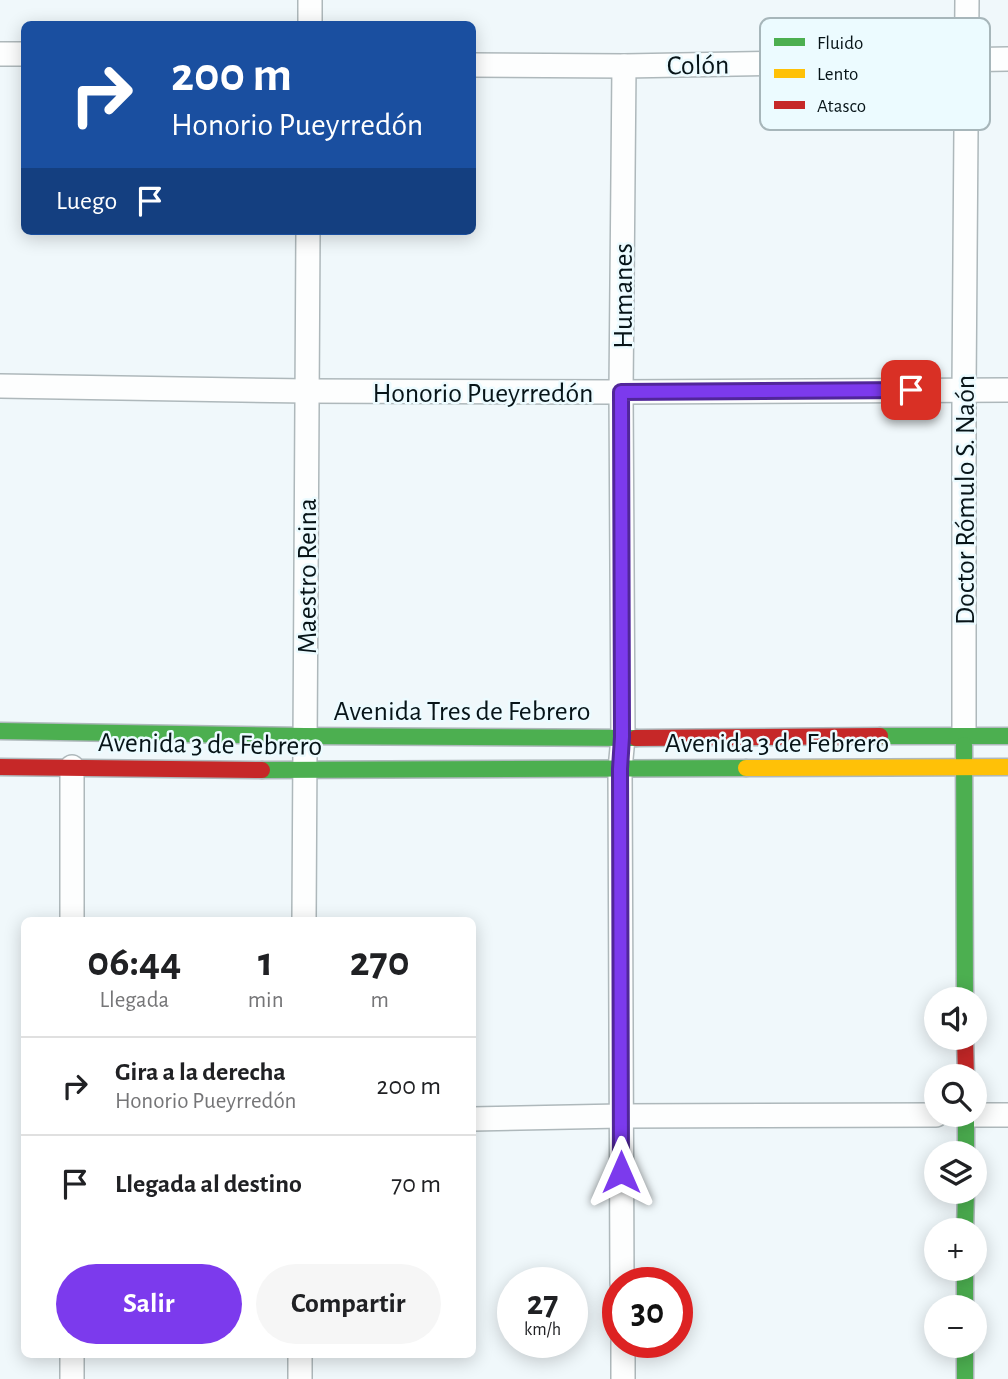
<!DOCTYPE html>
<html lang="es">
<head>
<meta charset="utf-8">
<style>
	body { margin:0; font-family:"Alegreya Sans",sans-serif; background:#f6f6f6; color:#202124; height:100vh; display:flex; flex-direction:column; font-size:26px; white-space:nowrap }
	* { box-sizing:border-box; margin:0 }
	p { font-size:23px; color:#757577 }
	.icon { flex:none; width:38px; height:38px; fill:none; stroke:currentColor; stroke-width:2; stroke-linecap:round; stroke-linejoin:round }
	.map { position:relative; flex:1; overflow:hidden }
	.details { position:absolute; left:21px; top:917px; width:455px; height:441px; display:flex; flex-direction:column; background:#fff; border-radius:10px; box-shadow:0 4px 18px #0003 }
	.details>* { flex:none }
	.top-card { position:absolute; left:21px; top:21px; width:455px; height:214px; border-radius:10px; box-shadow:0 4px 18px #0003; background:#1a4fa0; color:#fff; overflow:hidden }
	.controls { position:absolute; left:924px; top:987px; display:grid; gap:14px }
	.controls a { display:grid; place-items:center; width:63px; height:63px; border-radius:50%; background:#fff; box-shadow:0 4px 18px #0003; font-size:35px }
	.speed { position:absolute; left:497px; top:1267px; display:flex; gap:14px; font-size:35px; font-weight:700; text-align:center }
	.speed>* { display:grid; place-content:center; width:91px; height:91px; border-radius:50%; background:#fff; box-shadow:0 4px 18px #0003; line-height:1 }
	.speed small { font-size:18px; font-weight:400 }
	.speed .limit { border:10px solid #d22; background:#fff; color:#111 }
	.pin { position:absolute; display:grid; place-items:center; width:60px; height:60px; color:#fff; margin:-30px; border-radius:14px; box-shadow:0 4px 10px #0006 }
	.me { position:absolute; width:77px; margin:-38px; rotate:0deg; stroke-linejoin:round; filter:drop-shadow(0 0 5px #0008) }
	.turn { display:flex; align-items:center; gap:24px; height:147px; padding:0 35px; font-size:32px }
	.turn .icon { width:91px; height:91px; stroke-width:2.5 }
	.turn b { display:block; font-size:49px; line-height:60px }
	.then { display:flex; align-items:center; height:66px; padding:0 35px; background:#0003; gap:14px; font-size:26px }
	.eta { display:flex; justify-content:space-evenly; align-items:center; height:119px; text-align:center }
	.eta b { font-size:42px; font-weight:700; line-height:49px }
	.action { display:flex; gap:14px; margin-top:auto; padding:14px 35px }
	.action a { flex:1; height:80px; border-radius:42px; background:#7c3aed; color:#fff; font-size:28px; font-weight:700; line-height:80px; text-align:center }
	.action a+a { background:#f6f6f6; color:#202124 }
	ul { padding:0; list-style:none }
	li { display:flex; align-items:center; gap:21px; height:98px; padding:0 35px; border-top:2px solid #e0e0e0 }
	li div { flex:1 }
	li b { display:block; font-size:26px }
	li em { font-style:normal }
	.map>svg:first-child { display:block }
	.lines { fill:none; stroke-linecap:round; stroke-linejoin:round }
	.street-casing { stroke:#aeb8bb; stroke-width:26 }
	.fast-casing { stroke:#aeb8bb; stroke-width:19 }
	.slow-casing { stroke:#aeb8bb; stroke-width:19 }
	.jam-casing { stroke:#aeb8bb; stroke-width:19 }
	.street { stroke:#fdfefe; stroke-width:23 }
	.fast { stroke:#4caf50; stroke-width:16 }
	.slow { stroke:#ffc107; stroke-width:16 }
	.jam { stroke:#c62828; stroke-width:16 }
	.route-casing { stroke:#51269a; stroke-width:18 }
	.route { stroke:#7c3aed; stroke-width:12 }
	.labels { text-anchor:middle; stroke-width:5; stroke-linejoin:round; paint-order:stroke }
	.street-label { font-size:28px; fill:#071418; stroke:#ecfbff }
	.key { fill:#ecfbff; stroke:#a7b6ba; stroke-width:2 }
	.key-label { font-size:19px; fill:#071418 }
</style>
</head>
<body>
<div class="map">
<svg width="1008" height="1379" viewBox="0 0 1008 1379">
	<rect width="100%" height="100%" fill="#f0f8fb"/>
	<g class="lines">
		<g class="street-casing">
			<g id="street">
				<path d="M310,24V0"/>
				<path d="M0,54H24"/>
				<path d="M472,65L624,66L1008,59"/>
				<path d="M0,386L307,391L621,392L1008,390"/>
				<path d="M964,735V389L967,0"/>
				<path d="M72,920V767"/>
				<path d="M304,920L308,231"/>
				<path d="M975,1115H1008"/>
				<path d="M472,1119L620,1116L936,1115"/>
				<path d="M622,1283L620,769L623,738L621,392L624,66"/>
				<path d="M623,1342V1379"/>
				<path d="M72,1379V1354"/>
				<path d="M300,1379V1354"/>
			</g>
		</g>
		<g class="fast-casing">
			<g id="fast">
				<path d="M0,731L305,736L636,738"/>
				<path d="M880,736H1008"/>
				<path d="M964,745L965,999"/>
				<path d="M262,770L746,768"/>
				<path d="M966,1115V1153"/>
				<path d="M965,1230L966,1192"/>
				<path d="M965,1269V1307"/>
				<path d="M965,1346V1379"/>
			</g>
		</g>
		<g class="slow-casing">
			<path id="slow" d="M746,768L1008,767"/>
		</g>
		<g class="jam-casing">
			<g id="jam">
				<path d="M636,738L880,736"/>
				<path d="M0,767L262,770"/>
				<path d="M965,1038L966,1076"/>
			</g>
		</g>
		<use href="#street" class="street"/>
		<use href="#fast" class="fast"/>
		<use href="#slow" class="slow"/>
		<use href="#jam" class="jam"/>
	</g>
	<g class="lines">
		<g class="route-casing">
			<path id="route" d="M621,1172L620,769L622,737L621,392L911,390"/>
		</g>
		<use href="#route" class="route"/>
	</g>
	<g class="labels">
		<g class="street-label">
			<text transform="translate(698 64) rotate(-1)" y="10">Colón</text>
			<text transform="translate(622 296) rotate(-90)" y="10">Humanes</text>
			<text x="483" y="402">Honorio Pueyrredón</text>
			<text transform="translate(964 500) rotate(-90)" y="10">Doctor Rómulo S. Naón</text>
			<text transform="translate(306 576) rotate(-90)" y="10">Maestro Reina</text>
			<text x="462" y="720">Avenida Tres de Febrero</text>
			<text x="777" y="752">Avenida 3 de Febrero</text>
			<text transform="translate(210 743) rotate(1)" y="10">Avenida 3 de Febrero</text>
		</g>
	</g>
	<rect x="760" y="18" width="230" height="112" rx="10" class="key"/>
	<rect x="774" y="38" width="31" height="8" fill="#4caf50"/>
	<rect x="774" y="69" width="31" height="9" fill="#ffc107"/>
	<rect x="774" y="101" width="31" height="8" fill="#c62828"/>
	<g class="key-label">
		<text x="817" y="49">Fluido</text>
		<text x="817" y="80">Lento</text>
		<text x="817" y="112">Atasco</text>
	</g>
</svg>
<div class="controls">
<a><svg class="icon" aria-label="sound" viewBox="0 0 24 24"><path d="M4 9h4l5-4v14l-5-4H4zM17 9q2 3 0 6"/></svg></a>
<a><svg class="icon" aria-label="search" viewBox="0 0 24 24"><circle cx="10" cy="10" r="6"/><path d="M15 15l6 6"/></svg></a>
<a><svg class="icon" aria-label="layers" viewBox="0 0 24 24"><path d="M12 4l9 5-9 5-9-5zM3 14l9 5 9-5"/></svg></a>
<a>+</a>
<a>−</a>
</div>
<div class="speed"><div>27<small>km/h</small></div><div class="limit">30</div></div>
<div class="pin" style="left:911px;top:390px;background:#d93025"><svg class="icon" aria-label="arrive" viewBox="0 0 24 24"><path d="M6 21V4h12l-3 4 3 4H6"/></svg></div>
<svg class="me" style="left:621px;top:1172px" viewBox="-20 -20 40 40"><path d="M0-17L14 15 0 8-14 15z" fill="#7c3aed" stroke="#fff" stroke-width="4"/></svg>
<div class="top-card">
<div class="turn"><svg class="icon" aria-label="right" viewBox="0 0 24 24"><path d="M7 20v-9h11M14 6l5 5-5 5"/></svg><div><b>200 m</b>Honorio Pueyrredón</div></div>
<div class="then">Luego<svg class="icon" aria-label="arrive" viewBox="0 0 24 24"><path d="M6 21V4h12l-3 4 3 4H6"/></svg></div>
</div>
<section class="details">
<div class="eta">
<div><b>06:44</b><p>Llegada</p></div>
<div><b>1</b><p>min</p></div>
<div><b>270</b><p>m</p></div>
</div>
<ul>
<li><svg class="icon" aria-label="right" viewBox="0 0 24 24"><path d="M7 20v-9h11M14 6l5 5-5 5"/></svg><div><b>Gira a la derecha</b><p>Honorio Pueyrredón</p></div><em>200 m</em></li>
<li><svg class="icon" aria-label="arrive" viewBox="0 0 24 24"><path d="M6 21V4h12l-3 4 3 4H6"/></svg><div><b>Llegada al destino</b></div><em>70 m</em></li>
</ul>
<div class="action"><a>Salir</a><a>Compartir</a></div>
</section>
</div>
</body>
</html>
